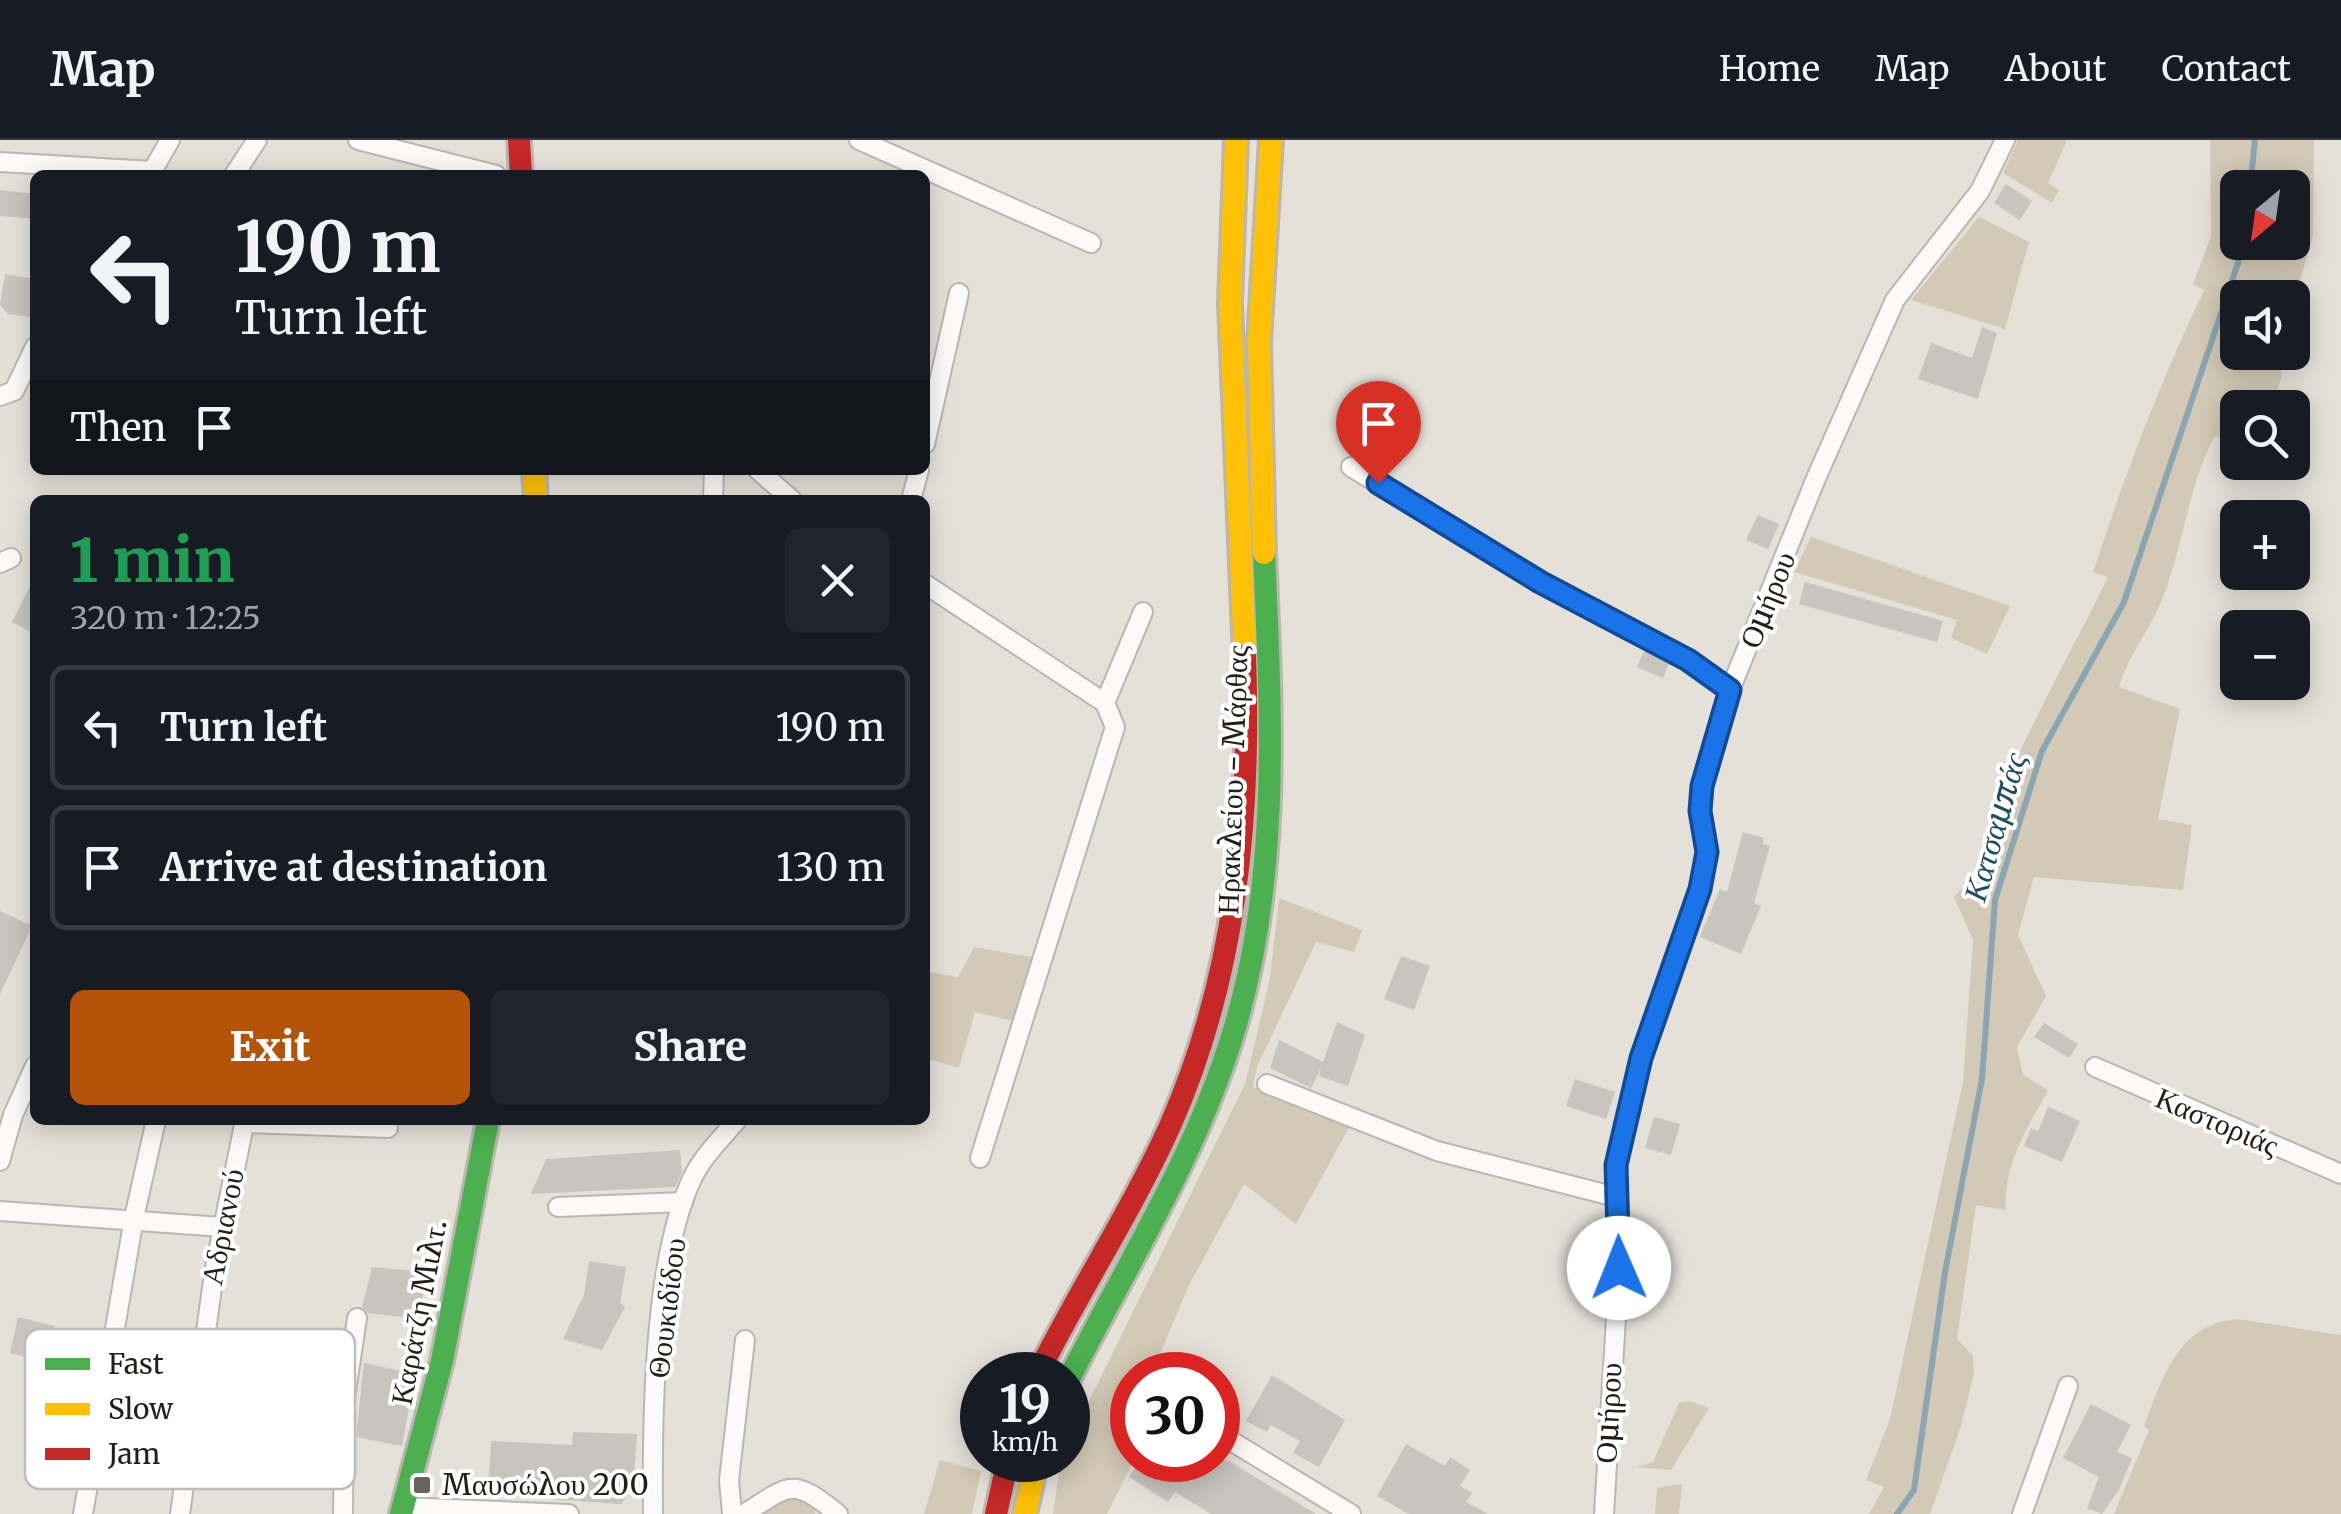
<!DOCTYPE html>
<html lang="en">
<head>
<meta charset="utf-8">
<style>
	body { margin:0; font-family:Merriweather,serif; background:#20242c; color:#f1f3f6; height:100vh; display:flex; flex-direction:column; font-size:38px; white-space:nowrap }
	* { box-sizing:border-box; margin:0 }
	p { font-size:32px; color:#9ea1a6 }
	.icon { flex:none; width:55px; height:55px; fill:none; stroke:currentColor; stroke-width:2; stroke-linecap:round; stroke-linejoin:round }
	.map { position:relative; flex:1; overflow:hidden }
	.panel { position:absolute; left:30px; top:355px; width:900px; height:630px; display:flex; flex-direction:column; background:#171b24; border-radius:15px; box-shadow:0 5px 25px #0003 }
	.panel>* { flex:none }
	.hud { position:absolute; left:30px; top:30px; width:900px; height:305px; border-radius:15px; box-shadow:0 5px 25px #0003; background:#171b24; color:#f1f3f6; overflow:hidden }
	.needle { width:65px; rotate:209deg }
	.fabs { position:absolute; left:2220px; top:30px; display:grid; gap:20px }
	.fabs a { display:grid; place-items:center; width:90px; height:90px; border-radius:15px; background:#171b24; box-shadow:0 5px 25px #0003; font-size:50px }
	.speed { position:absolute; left:960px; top:1212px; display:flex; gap:20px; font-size:50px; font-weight:700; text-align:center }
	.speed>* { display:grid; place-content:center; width:130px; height:130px; border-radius:50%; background:#171b24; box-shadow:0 5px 25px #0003; line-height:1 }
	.speed small { font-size:25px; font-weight:400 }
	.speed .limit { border:15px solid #d22; background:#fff; color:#111 }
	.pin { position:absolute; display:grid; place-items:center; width:85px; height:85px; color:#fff; margin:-102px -42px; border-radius:50% 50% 50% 0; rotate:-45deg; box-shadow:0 0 10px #0007 }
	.pin .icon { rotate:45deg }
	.me { position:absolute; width:110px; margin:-55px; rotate:359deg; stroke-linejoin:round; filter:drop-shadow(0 0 8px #0008) }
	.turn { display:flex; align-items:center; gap:35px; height:210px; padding:0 40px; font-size:45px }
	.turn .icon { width:130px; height:130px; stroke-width:2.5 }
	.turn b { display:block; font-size:70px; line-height:85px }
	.then { display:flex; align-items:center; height:95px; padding:0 40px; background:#0003; gap:20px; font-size:38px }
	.round { display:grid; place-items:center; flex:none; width:105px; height:105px; border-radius:15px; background:#20242c }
	.head { display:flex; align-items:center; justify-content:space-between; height:170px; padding:0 40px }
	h1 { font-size:60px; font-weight:800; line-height:75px; color:#1e9e55 }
	.primary-button { display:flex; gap:20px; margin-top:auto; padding:20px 40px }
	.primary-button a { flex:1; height:115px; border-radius:15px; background:#b45309; color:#fff; font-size:40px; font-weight:800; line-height:115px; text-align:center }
	.primary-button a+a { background:#20242c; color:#f1f3f6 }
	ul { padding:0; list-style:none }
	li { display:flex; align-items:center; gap:30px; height:125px; margin:0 20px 15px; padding:0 20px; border:5px solid #363941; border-radius:15px }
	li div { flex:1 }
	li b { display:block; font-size:38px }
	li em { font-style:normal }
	header { display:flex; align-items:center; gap:60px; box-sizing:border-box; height:140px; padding:0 50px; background:#171b24; border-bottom:2px solid #363941 }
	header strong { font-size:48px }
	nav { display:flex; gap:55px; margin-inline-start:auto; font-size:35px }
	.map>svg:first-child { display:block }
	.green { fill:#d2cab6; fill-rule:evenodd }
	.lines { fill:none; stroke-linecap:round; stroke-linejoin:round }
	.stream { stroke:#8ba6b2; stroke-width:6 }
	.building { fill:#c8c4be }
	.street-casing { stroke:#bab6b0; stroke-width:22 }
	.fast-casing { stroke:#bab6b0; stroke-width:28 }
	.slow-casing { stroke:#bab6b0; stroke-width:28 }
	.jam-casing { stroke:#bab6b0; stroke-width:28 }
	.street { stroke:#fbfaf9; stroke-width:18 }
	.fast { stroke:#4caf50; stroke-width:22 }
	.slow { stroke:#ffc107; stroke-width:22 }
	.jam { stroke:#c62828; stroke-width:22 }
	.route-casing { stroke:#114b97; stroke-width:25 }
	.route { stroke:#1a73e8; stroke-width:18 }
	.poi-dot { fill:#66635d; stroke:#fff; stroke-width:4 }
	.labels { text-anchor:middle; stroke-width:8; stroke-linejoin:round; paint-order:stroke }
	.street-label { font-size:30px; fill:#221f1a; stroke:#fff }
	.poi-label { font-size:30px; fill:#221f1a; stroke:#fff; text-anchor:start }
	.water-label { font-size:32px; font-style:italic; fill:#1a4e65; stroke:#fff }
	.key { fill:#fff; stroke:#bdbcba; stroke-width:2.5 }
	.key-label { font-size:28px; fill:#221f1a }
</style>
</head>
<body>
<header>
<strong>Map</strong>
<nav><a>Home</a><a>Map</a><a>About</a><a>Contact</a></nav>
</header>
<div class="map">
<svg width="2341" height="1374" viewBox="0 0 2341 1374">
	<rect width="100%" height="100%" fill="#e5e1d9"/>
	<g class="green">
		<path d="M2018,0H2067L2048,43L2059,50L2052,63L2003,33Z"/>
		<path d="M2210,0H2314L2313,96L2293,163L2292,158H2238V212L2277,213L2282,235L2272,267L2238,268L2237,297H2214C2189,346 2183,403 2164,455C2152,487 2129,513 2119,547L2180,569L2158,679L2192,685L2183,750L2034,737L2018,795L2046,856L2017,907L2023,935L2048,950C2027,989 2003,1025 2006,1070L1976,1065L1957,1199L1973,1216L1974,1234L1960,1289L1930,1374H1869L1884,1347L1866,1340L1890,1279L1963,942L1973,800L1954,757C1991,723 1992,675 2011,632C2040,566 2076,502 2108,437L2093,432C2126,332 2159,245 2204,150L2193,144L2211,96ZM2238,48H2292V102H2238Z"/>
		<path d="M1979,77L2029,102L2005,189L1911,160Z"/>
		<path d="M1811,397L2010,466L1987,514L1951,498L1957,480L1794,432Z"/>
		<path d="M1279,758L1362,790L1354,812L1316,802L1257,927L1253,947L1350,986L1296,1084L1244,1044L1188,1147L1151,1235H1132L1134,1320L1107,1374H1053L1059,1332L1090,1259L1245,944L1270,838Z"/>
		<path d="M974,807L1037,818L1017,882L975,872L959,928L925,918V831L958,837Z"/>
		<path d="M2237,1179L2341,1195V1374H2114L2149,1290L2144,1286C2163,1237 2177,1185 2237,1179Z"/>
		<path d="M1689,1261L1709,1268L1671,1330L1636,1327L1653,1322L1679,1263Z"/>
		<path d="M940,1320L981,1331L972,1374H924Z"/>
		<path d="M1682,1344L1679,1374H1655L1657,1348Z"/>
		<path d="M791,1352L816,1364L815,1374H765L762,1368Z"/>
	</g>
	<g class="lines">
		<g class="stream">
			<path d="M2250,48L2255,0"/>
			<path d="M1897,1374L1914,1350L1945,1132L1982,939L1995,760L2042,611L2124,462L2245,102"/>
		</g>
	</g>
	<g class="building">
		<path d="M2006,44L2032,61L2020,80L1994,63Z"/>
		<path d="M0,50L35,54V79L0,76Z"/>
		<path d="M5,134L35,139V178L8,174L0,165Z"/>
		<path d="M1982,187L1997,193L1978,259L1918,239L1931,203L1972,218Z"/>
		<path d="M1758,375L1779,384L1768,409L1746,400Z"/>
		<path d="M35,436V483L31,492L12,482Z"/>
		<path d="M1805,442L1943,481L1937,502L1799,464Z"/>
		<path d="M1644,511L1669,524L1663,538L1637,527Z"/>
		<path d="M1743,692L1764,698L1763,704L1770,706L1754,763L1761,766L1741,814L1700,797L1720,749L1727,752Z"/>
		<path d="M0,771L32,786L0,854Z"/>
		<path d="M1401,816L1430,826L1414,870L1384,859Z"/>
		<path d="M1337,882L1365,895L1348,946L1319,936L1321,928L1311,948L1270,928L1279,900L1323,922Z"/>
		<path d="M2044,883L2078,904L2069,918L2034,897Z"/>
		<path d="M1575,939L1615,952L1606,979L1566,966Z"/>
		<path d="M2048,967L2080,981L2062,1022L2024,1006L2031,988L2038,991Z"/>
		<path d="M1654,977L1680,984L1671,1015L1645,1008Z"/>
		<path d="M680,1010L682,1032L675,1047L531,1054L546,1019Z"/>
		<path d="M589,1121L626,1127L620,1163L625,1167L602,1210L563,1199L584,1155Z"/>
		<path d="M372,1127L426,1132L420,1179L368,1173L362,1167Z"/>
		<path d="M18,1177L55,1186L47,1222L10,1213Z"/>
		<path d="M364,1223L415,1234L402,1306L356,1297Z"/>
		<path d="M1272,1235L1345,1280L1319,1327L1293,1313L1300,1301L1271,1285L1267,1292L1246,1281Z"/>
		<path d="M2091,1264L2131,1285L2117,1312L2132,1318L2119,1350L2102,1374L2087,1368L2099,1337L2063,1318Z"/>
		<path d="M573,1292L637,1294L633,1349L621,1364L488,1355L491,1301L572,1305Z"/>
		<path d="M1406,1304L1445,1326L1450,1317L1470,1330L1460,1346L1472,1353L1466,1362L1488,1374H1409L1377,1356Z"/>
		<path d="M1140,1320H1227L1316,1374H1211L1175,1352L1168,1362L1129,1337Z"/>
	</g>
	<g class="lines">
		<g class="street-casing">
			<g id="street">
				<path d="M358,0L496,35"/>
				<path d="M859,0L1091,103"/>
				<path d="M0,22L152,31"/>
				<path d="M150,35L170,0"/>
				<path d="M234,35L257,0"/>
				<path d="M0,256L14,251L35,207"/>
				<path d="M925,304L959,153"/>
				<path d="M1351,327L1557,452L1688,520L1730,550"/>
				<path d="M758,330L792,360"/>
				<path d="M713,360L714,330"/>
				<path d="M911,360L919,330"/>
				<path d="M0,423L11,418"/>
				<path d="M925,444L1105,563L1115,587L980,1018"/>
				<path d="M1105,563L1143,472"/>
				<path d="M2095,927L2341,1034"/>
				<path d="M1267,944L1437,1011L1616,1057"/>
				<path d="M245,983L388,988"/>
				<path d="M0,1021L13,975L35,926"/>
				<path d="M558,1067L683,1062"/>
				<path d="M0,1071L222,1087"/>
				<path d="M1218,1293L1351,1374"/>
				<path d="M403,1367L569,1374"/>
				<path d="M83,1374L134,1078L156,980"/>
				<path d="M180,1374L215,1127L245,980"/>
				<path d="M343,1374L344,1265L357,1178"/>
				<path d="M653,1374C652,1282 653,1124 691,1041C701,1018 721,999 737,980"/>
				<path d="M732,1374L729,1340L745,1200"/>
				<path d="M744,1374C791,1344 792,1337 838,1374"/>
				<path d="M1604,1374L1619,1129L1616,1025L1641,918L1703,737L1707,712L1700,671L1704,634L1730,550L1817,336L1895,160L1980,51L2005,0"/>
				<path d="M2022,1374L2068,1246"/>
			</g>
		</g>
		<g class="fast-casing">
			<g id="fast">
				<path d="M1068,1241C1125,1128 1194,1019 1232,897C1281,741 1271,574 1264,413"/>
				<path d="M401,1374L442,1221L488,980"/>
			</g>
		</g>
		<g class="slow-casing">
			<g id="slow">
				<path d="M1236,0L1230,164L1245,516"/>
				<path d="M534,330L536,360"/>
				<path d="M1264,413L1259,202L1271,0"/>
				<path d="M1025,1374L1037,1320"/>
			</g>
		</g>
		<g class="jam-casing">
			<g id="jam">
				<path d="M519,0L521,35"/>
				<path d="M1037,1235C1079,1151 1131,1072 1170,986C1236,837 1251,677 1245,516"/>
				<path d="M996,1374L1008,1320"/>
			</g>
		</g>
		<use href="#street" class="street"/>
		<use href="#fast" class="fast"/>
		<use href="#slow" class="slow"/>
		<use href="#jam" class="jam"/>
	</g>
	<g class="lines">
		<g class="route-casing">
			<path id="route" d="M1378,343L1540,442L1688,520L1730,550L1702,646L1700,671L1707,712L1700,749L1641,918L1616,1025L1619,1128"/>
		</g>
		<use href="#route" class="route"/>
	</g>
	<rect class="poi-dot" x="412" y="1335" width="20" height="20" rx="5"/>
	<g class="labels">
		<g class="street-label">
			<text transform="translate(1768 460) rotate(-68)" y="10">Ομήρου</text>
			<text transform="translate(1233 640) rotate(-88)" y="10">Ηρακλείου - Μάρθας</text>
			<text transform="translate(2217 982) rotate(23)" y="10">Καστοριάς</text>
			<text transform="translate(223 1087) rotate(-79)" y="10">Αδριανού</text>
			<text transform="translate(667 1168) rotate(-83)" y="10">Θουκιδίδου</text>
			<text transform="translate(419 1172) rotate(-79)" y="10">Καράτζη Μιλτ.</text>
			<text transform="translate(1609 1273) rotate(-87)" y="10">Ομήρου</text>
		</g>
		<g class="poi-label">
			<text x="442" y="1355">Μαυσώλου 200</text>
		</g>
		<g class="water-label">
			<text transform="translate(1995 687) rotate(-74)" y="11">Κατσαμπάς</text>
		</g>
	</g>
	<rect x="25" y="1189" width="330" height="160" rx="15" class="key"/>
	<rect x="45" y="1218" width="45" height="12" fill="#4caf50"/>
	<rect x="45" y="1263" width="45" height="12" fill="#ffc107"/>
	<rect x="45" y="1308" width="45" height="12" fill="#c62828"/>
	<g class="key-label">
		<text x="108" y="1234">Fast</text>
		<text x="108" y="1279">Slow</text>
		<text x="108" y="1324">Jam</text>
	</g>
</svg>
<div class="fabs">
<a><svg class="needle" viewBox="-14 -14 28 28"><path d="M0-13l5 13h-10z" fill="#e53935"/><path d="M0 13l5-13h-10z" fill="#9ea1a6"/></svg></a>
<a><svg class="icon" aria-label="sound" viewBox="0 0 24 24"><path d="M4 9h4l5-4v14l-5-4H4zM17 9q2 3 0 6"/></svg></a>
<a><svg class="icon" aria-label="search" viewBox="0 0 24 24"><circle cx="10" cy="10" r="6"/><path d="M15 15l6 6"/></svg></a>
<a>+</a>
<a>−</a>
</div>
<div class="speed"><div>19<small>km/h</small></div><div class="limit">30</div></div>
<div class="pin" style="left:1378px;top:343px;background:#d93025"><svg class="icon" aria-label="arrive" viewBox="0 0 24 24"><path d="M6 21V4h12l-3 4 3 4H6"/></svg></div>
<svg class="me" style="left:1619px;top:1128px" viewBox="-20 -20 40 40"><circle r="19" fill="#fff"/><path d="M0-13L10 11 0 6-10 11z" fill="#1a73e8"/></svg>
<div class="hud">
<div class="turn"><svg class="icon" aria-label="left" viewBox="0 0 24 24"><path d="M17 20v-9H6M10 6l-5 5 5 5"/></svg><div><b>190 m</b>Turn left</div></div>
<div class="then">Then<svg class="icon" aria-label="arrive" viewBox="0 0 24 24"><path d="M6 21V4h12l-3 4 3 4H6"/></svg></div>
</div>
<section class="panel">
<div class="head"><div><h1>1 min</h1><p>320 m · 12:25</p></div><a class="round"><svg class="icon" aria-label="close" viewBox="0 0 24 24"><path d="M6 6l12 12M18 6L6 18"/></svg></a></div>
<ul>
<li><svg class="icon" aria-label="left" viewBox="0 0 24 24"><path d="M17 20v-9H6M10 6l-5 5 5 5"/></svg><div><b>Turn left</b></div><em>190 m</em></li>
<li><svg class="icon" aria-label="arrive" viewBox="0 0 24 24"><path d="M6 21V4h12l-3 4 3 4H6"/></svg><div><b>Arrive at destination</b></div><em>130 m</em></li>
</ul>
<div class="primary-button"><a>Exit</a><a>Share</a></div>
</section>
</div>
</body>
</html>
